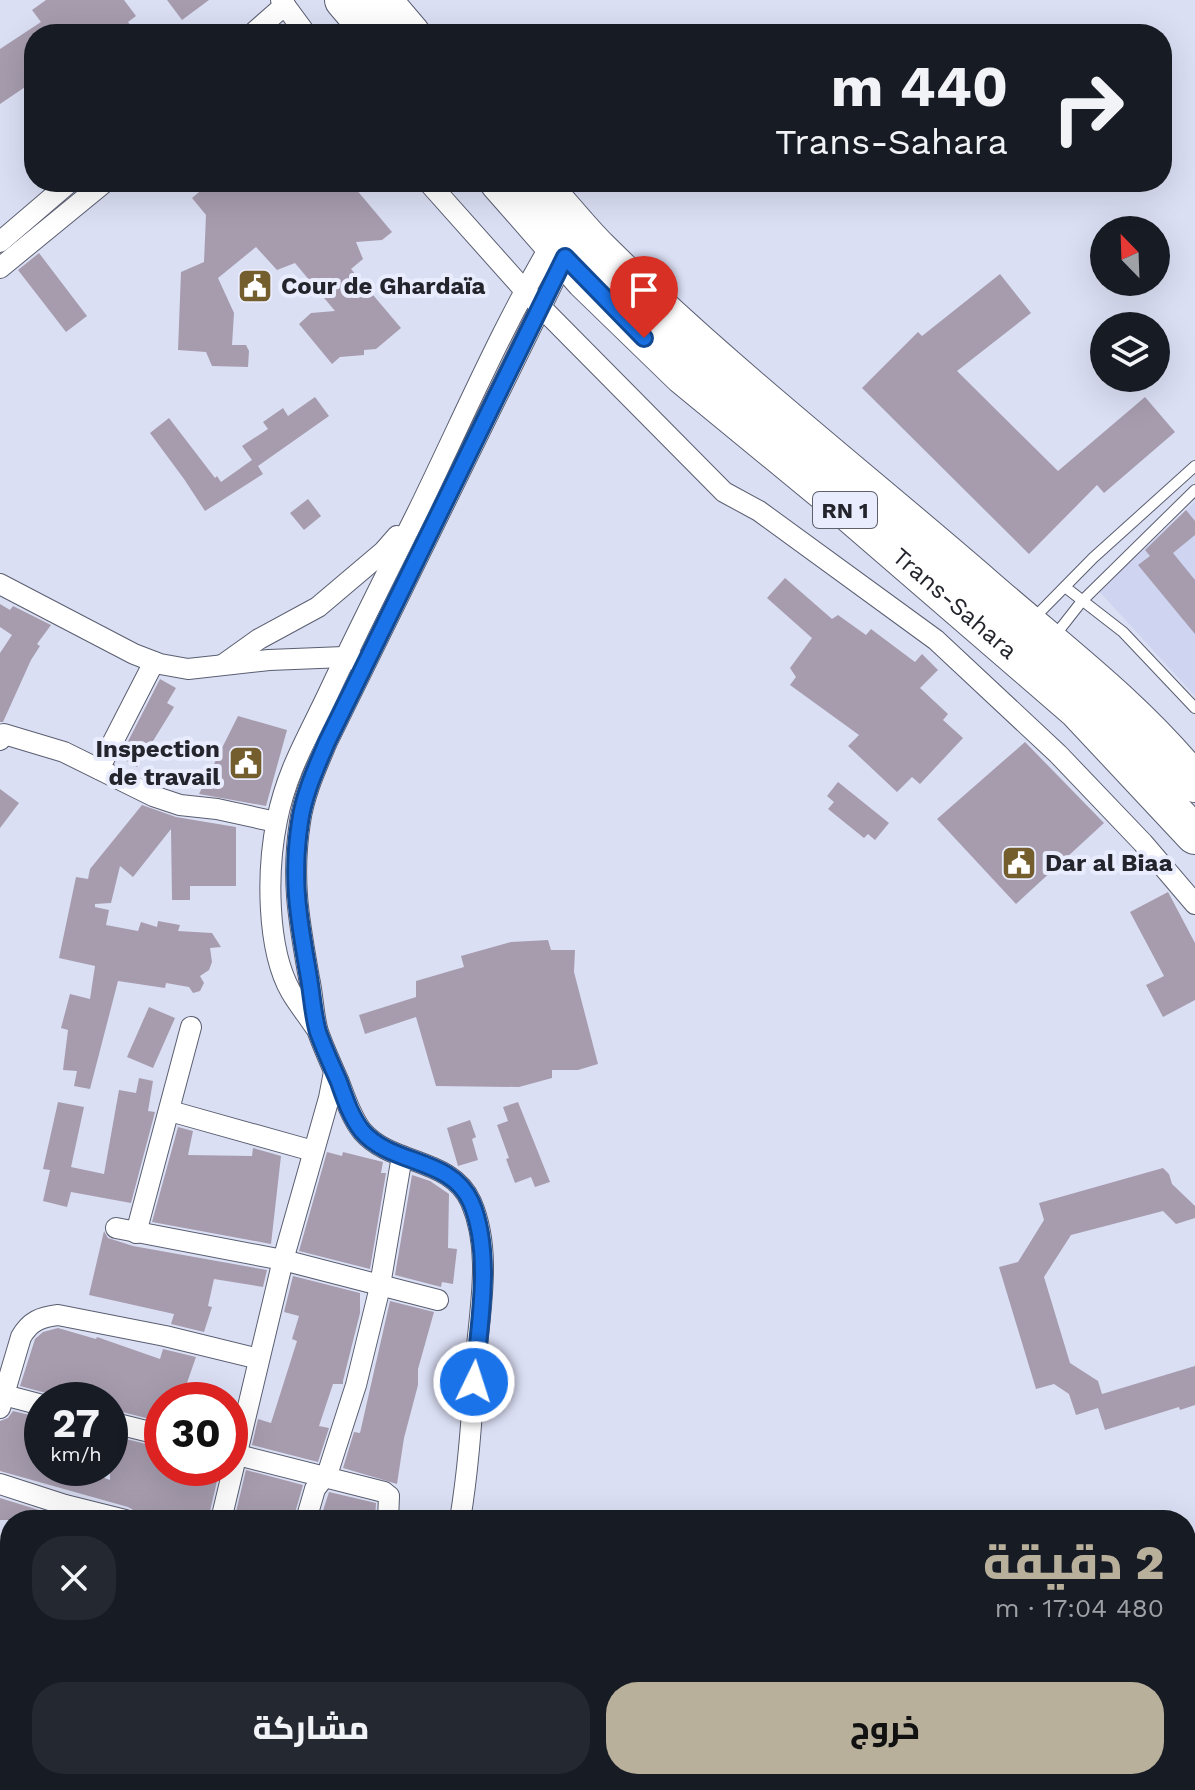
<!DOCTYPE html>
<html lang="ar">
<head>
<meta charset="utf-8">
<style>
	body { margin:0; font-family:"Work Sans",Cairo,sans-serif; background:#242831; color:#f1f3f6; direction:rtl; height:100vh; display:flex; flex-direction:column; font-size:30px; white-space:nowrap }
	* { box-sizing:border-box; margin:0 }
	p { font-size:26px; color:#9ea1a6 }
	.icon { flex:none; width:44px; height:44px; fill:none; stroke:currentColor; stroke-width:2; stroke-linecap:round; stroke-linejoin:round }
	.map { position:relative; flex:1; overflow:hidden; direction:ltr }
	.details { position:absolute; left:0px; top:1510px; width:1196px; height:280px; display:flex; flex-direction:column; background:#171b24; border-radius:32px 32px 0 0; box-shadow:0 8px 32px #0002; direction:rtl }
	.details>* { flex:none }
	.hud { position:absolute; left:24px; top:24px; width:1148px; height:168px; border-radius:32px; box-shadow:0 8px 32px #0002; direction:rtl; background:#171b24; color:#f1f3f6; overflow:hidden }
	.needle { width:52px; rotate:337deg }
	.buttons { position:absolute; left:1090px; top:216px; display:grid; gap:16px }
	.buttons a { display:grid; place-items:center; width:80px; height:80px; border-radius:50%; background:#171b24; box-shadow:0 8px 32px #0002; font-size:40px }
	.speed { position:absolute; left:24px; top:1382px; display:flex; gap:16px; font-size:40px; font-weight:700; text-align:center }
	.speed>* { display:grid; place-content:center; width:104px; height:104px; border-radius:50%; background:#171b24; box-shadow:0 8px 32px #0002; line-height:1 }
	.speed small { font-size:20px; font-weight:400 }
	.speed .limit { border:12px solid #d22; background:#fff; color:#111 }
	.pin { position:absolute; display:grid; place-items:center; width:68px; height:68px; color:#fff; margin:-82px -34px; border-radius:50% 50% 50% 0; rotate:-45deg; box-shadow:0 0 8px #0007 }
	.pin .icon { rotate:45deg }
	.me { position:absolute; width:88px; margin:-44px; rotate:4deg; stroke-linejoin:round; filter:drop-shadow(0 0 6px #0008) }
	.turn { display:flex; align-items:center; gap:28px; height:168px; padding:0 32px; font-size:36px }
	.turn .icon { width:104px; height:104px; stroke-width:2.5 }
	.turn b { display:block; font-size:56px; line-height:68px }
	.round { display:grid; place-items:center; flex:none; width:84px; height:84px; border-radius:32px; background:#242831 }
	.head { display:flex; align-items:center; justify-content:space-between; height:136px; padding:0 32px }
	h1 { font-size:48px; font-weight:800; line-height:60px; color:#b9b09c }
	.cta { display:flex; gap:16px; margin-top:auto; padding:16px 32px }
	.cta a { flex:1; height:92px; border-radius:32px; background:#b9b09c; color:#111; font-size:32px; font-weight:800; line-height:92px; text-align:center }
	.cta a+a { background:#242831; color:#f1f3f6 }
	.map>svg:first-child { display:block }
	.built { fill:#cfd4f0 }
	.building { fill:#a69cae }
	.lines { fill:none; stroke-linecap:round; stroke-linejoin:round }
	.lane-casing { stroke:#5a5e70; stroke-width:12 }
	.street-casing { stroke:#5a5e70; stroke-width:22 }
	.highway-casing { stroke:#5a5e70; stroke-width:40 }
	.lane { stroke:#fff; stroke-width:10 }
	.street { stroke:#fff; stroke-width:20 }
	.highway { stroke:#fff; stroke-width:38 }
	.route-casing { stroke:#114b97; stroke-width:20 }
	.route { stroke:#1a73e8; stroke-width:14 }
	.labels { text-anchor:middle; stroke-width:8; stroke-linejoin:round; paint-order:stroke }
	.shield { fill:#e9ecfd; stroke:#5e606b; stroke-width:2 }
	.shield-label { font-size:22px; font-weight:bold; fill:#23242c }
	.poi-label { font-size:24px; font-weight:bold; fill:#23242c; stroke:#e9ecfd; text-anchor:start }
	.street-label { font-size:24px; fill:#23242c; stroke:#e9ecfd }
</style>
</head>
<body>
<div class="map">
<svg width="1195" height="1790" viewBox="0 0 1195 1790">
	<rect width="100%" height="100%" fill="#dbdff4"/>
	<path class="built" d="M1195,502V696L1098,590Z"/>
	<g class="building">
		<path d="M46,0H124L136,16L128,22L137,34H34V81L0,104V49L41,22L32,10Z"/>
		<path d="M167,0H209L182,20Z"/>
		<path d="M211,182H350L392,232L382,240L356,242L363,259L351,269L401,328L376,349L364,350V355L340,357L332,364L299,324L311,313L335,311L295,263L277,270L256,247L218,278L234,313L232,345H246L249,351L248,367L212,366L206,352L178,350L181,272L204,262L206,215L192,198Z"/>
		<path d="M39,253L87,316L66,332L18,270Z"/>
		<path d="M1000,274L1031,313L957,371L1058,471L1145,397L1175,432L1104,493L1097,485L1029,554L862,388L918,332L922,336Z"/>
		<path d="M315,397L329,416L258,466L263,474L205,511L184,479L150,433L169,418L215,478L217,476L221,482L252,460L242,446L268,429L263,422L283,408L288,416Z"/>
		<path d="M308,499L321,516L304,530L290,513Z"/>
		<path d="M1186,510L1195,521V535L1173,553L1195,580V634L1138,565L1150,556L1145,550Z"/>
		<path d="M785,578L832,619L838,615L866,635L871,629L915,662L922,654L938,670L920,688L948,714L943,720L963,738L920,784L912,777L897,792L848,746L859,735L790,685L796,677L790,668L812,638L767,598Z"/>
		<path d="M0,604L10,610L13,606L51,625L37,644L40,646L31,660L3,722H0V653L12,635L0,627Z"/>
		<path d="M160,679L176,688L167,703L174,707L137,767L120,757Z"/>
		<path d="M238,716L287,730L266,806L199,794Z"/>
		<path d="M1025,742L1104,823L1016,904L937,819Z"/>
		<path d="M838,782L889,823L875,840L868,834L864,838L828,809L834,802L827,796Z"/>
		<path d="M0,789L19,803L0,828Z"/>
		<path d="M142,805L176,817L236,827V886H190V900H172L171,829L133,877L120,866L111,903L95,904V907L109,910L106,925L138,931L141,922L157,927L158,921L180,925L178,931L212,933L221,947L210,948L212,962L209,970L200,976L204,983L200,991L193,993L189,987L166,983L165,988L118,981L90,1089L74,1086L77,1071L63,1070L68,1030L61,1028L70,994L90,999L95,966L59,958L76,877L88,879L90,869Z"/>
		<path d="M1168,892L1195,943V1000L1163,1017L1146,985L1164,976L1130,912Z"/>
		<path d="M548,940L551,950H575L574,972L598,1064L578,1070H552V1078L519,1087L436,1086L416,1017L365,1034L359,1015L416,997V981L464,967L461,956L511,942Z"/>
		<path d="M149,1007L175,1018L153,1068L127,1057Z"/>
		<path d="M139,1078L153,1081L148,1111L155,1112L131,1203L71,1192L67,1207L43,1201L50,1170L43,1169L58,1102L84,1107L71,1167L104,1174L119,1090L136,1093Z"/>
		<path d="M518,1102L550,1182L535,1187L531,1177L515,1183L506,1159L509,1158L497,1125L508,1121L503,1107Z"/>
		<path d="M470,1120L476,1137L472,1139L478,1160L458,1166L447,1128Z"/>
		<path d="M178,1127L193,1131L188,1155L252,1156L253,1148L281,1156L271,1244L152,1222Z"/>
		<path d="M327,1152L342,1156L343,1152L383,1162L381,1173H386L370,1269L299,1251Z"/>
		<path d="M1163,1168L1169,1174L1172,1184L1195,1206V1218L1176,1224L1163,1211L1071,1235L1044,1277L1070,1363L1098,1381L1102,1394L1195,1366V1405L1180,1410L1179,1407L1105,1430L1098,1408L1076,1415L1069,1394L1054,1384L1036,1389L999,1267L1018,1262L1044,1220L1039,1203Z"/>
		<path d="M412,1175L430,1181L449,1194L448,1248L457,1249L453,1284L442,1282L441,1287L395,1275Z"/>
		<path d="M104,1231L108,1238L133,1246L267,1270L263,1287L214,1279L208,1306L212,1307L204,1332L171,1324L174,1314L89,1295Z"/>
		<path d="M293,1276L360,1293V1313L343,1381V1384H333L319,1426L329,1428L318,1462L252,1445L258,1419L271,1423L297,1341L292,1339L299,1316L284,1312Z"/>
		<path d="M390,1301L434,1312L418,1369V1385L404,1438L397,1484L343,1468L354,1432L360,1433Z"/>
		<path d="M58,1328L96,1339L97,1337L160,1359L163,1349L196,1357L181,1400H162V1422L110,1409V1400H54L46,1393L20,1386L35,1339L43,1332Z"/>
		<path d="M13,1411L42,1418V1468H77L110,1480V1435L162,1448V1468H220L208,1520H144L138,1518L135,1511L128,1507L0,1471V1421L8,1418Z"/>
		<path d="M246,1470L303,1485L293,1520H234Z"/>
		<path d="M329,1492L376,1503L375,1520H320Z"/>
		<path d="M0,1498L52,1514L51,1520H0Z"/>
	</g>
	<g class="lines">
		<g class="lane-casing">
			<g id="lane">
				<path d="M1065,587L1123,632L1195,708"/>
				<path d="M1034,618L1093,558L1195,466"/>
				<path d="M1053,638L1082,601L1195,490"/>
			</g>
		</g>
		<g class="street-casing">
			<g id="street">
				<path d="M281,0L306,34"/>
				<path d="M252,34L285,5"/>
				<path d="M428,182L526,292L724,492L759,511L936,640L1058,754L1143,843L1195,904"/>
				<path d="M0,242L70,182"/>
				<path d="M0,268L105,182"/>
				<path d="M0,584L134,654L160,664L188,669L269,660L344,657L355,660"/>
				<path d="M224,664L259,639L318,607L383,552L397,536"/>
				<path d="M0,740L4,734L64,752L153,796L180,805L217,809L276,822"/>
				<path d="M99,769L154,662"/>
				<path d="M315,1027C307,1015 298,1004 291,992C266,948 267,869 277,820C287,770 308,737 329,692C357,632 387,573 417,513C462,421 502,326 555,238"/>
				<path d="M170,1111L313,1151"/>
				<path d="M116,1228L283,1260L438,1300"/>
				<path d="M136,1233L191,1027"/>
				<path d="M4,1395L42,1405"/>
				<path d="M0,1408L21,1337C30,1321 41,1317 58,1315L165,1336L259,1359"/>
				<path d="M110,1422L162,1435"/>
				<path d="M230,1453L384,1492L389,1496L388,1520"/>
				<path d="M0,1484L65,1505L125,1520"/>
				<path d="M221,1520L283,1260L329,1098L334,1072"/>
				<path d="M306,1520L315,1489L328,1472L356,1385L379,1291L402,1156"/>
				<path d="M460,1520C469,1466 472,1412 476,1357C480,1307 492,1250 471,1202C451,1157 392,1166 362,1131C351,1117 345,1098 339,1082C332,1066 324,1049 318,1032C313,1015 313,995 309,978C299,921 291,880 300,822C304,794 316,768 327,742L567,254"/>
				<path d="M0,1579L10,1582"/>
				<path d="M0,1694L10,1696"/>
				<path d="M375,1780L408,1784L417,1780"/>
				<path d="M154,1790L157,1780"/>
				<path d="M216,1790L219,1780"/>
			</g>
		</g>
		<g class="highway-casing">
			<g id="highway">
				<path d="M344,0L373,34"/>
				<path d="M382,0L411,34"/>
				<path id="s1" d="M499,182L585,280L683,375L835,500L1077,709L1195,835"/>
				<path d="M538,182C559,204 577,228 599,250C721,371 857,476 987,589C1058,651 1136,709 1195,783"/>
			</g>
		</g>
		<use href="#lane" class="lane"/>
		<use href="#street" class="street"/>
		<use href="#highway" class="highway"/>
	</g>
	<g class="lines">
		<g class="route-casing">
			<path id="route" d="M474,1382C479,1327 493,1253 471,1202C451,1157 392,1166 362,1131C351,1117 345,1099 339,1082C332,1066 324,1049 318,1032C313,1015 312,995 309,978C299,920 291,881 300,822C304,794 316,768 327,742L565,257L644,338"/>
		</g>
		<use href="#route" class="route"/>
	</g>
	<defs>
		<g id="civic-square" transform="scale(1.8)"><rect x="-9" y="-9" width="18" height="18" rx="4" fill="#755e2e" stroke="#e9ecfd"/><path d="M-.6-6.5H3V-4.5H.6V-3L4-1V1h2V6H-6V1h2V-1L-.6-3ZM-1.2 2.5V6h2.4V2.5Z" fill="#fff"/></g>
	</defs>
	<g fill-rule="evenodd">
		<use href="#civic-square" x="255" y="286"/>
		<use href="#civic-square" x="246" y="763"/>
		<use href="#civic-square" x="1019" y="863"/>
	</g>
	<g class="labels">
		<rect class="shield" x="813" y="492" width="64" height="36" rx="6"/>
		<g class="shield-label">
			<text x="845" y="518">RN 1</text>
		</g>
		<g class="poi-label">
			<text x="281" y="294">Cour de Ghardaïa</text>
			<text x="220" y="757" text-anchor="end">Inspection<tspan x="220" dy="28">de travail</tspan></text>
			<text x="1045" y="871">Dar al Biaa</text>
		</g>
		<g class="street-label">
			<text dy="8" stroke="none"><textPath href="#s1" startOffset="622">Trans-Sahara</textPath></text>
		</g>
	</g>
</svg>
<div class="buttons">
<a><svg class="needle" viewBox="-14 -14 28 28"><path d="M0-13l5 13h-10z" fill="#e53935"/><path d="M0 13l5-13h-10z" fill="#9ea1a6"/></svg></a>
<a><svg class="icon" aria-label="layers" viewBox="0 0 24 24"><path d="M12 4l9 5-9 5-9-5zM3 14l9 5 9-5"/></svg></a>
</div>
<div class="speed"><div>27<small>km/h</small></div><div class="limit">30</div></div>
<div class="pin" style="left:644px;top:338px;background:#d93025"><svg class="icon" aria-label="arrive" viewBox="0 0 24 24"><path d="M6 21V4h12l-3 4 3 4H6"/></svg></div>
<svg class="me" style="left:474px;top:1382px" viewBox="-20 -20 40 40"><circle r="17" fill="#1a73e8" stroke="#fff" stroke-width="3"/><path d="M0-11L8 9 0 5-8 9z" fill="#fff"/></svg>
<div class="hud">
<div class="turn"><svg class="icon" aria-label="right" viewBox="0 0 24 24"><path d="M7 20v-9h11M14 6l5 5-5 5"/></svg><div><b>440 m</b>Trans-Sahara</div></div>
</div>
<section class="details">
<div class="head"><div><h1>2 دقيقة</h1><p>480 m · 17:04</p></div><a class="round"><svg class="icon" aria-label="close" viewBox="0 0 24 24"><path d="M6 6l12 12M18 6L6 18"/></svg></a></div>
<div class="cta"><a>خروج</a><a>مشاركة</a></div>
</section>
</div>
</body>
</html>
